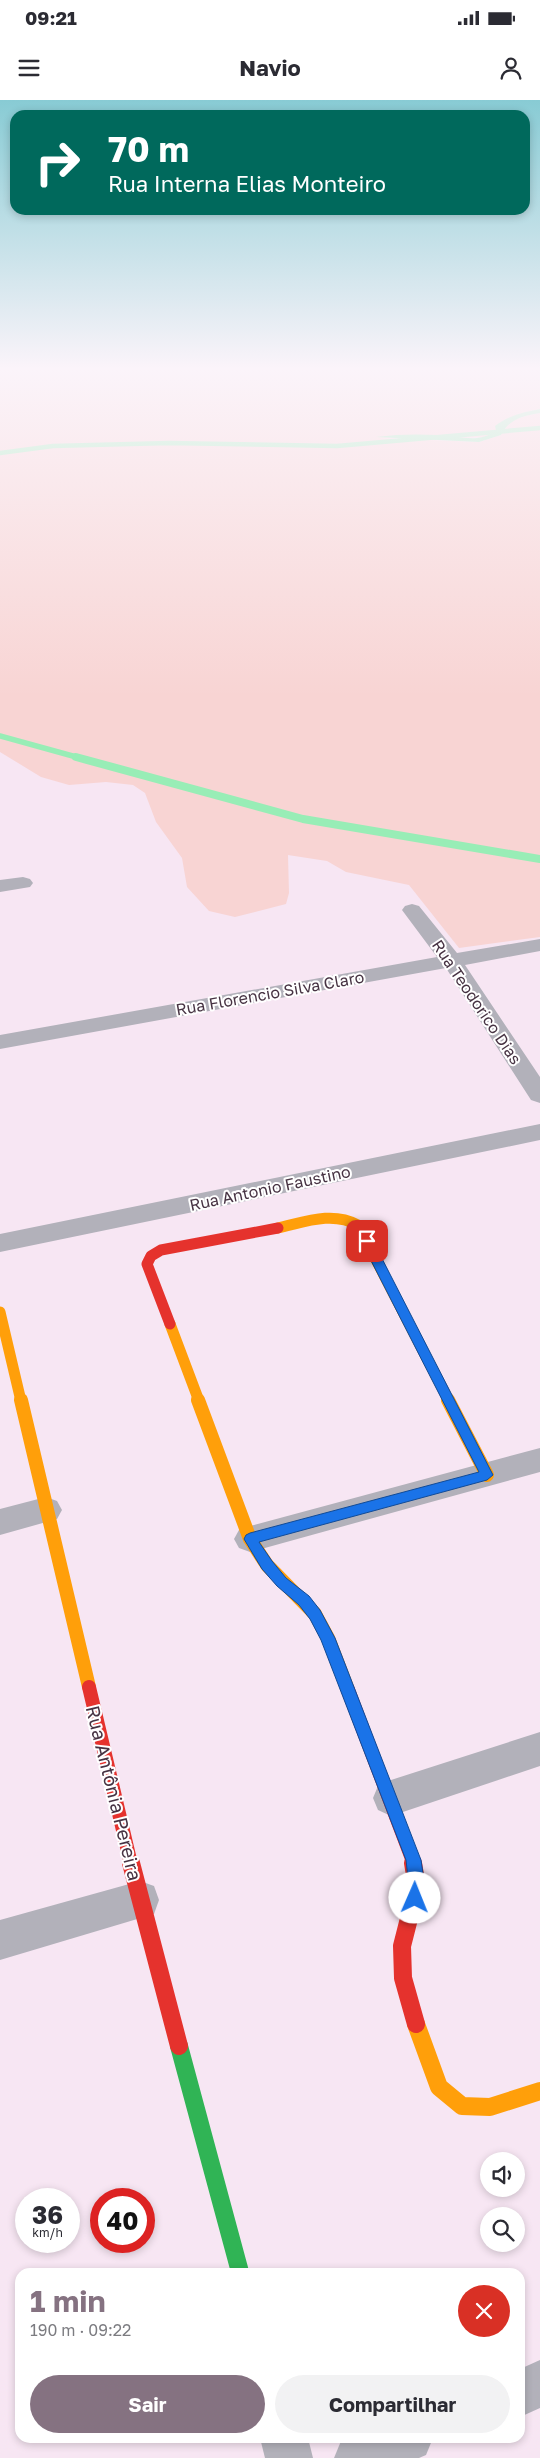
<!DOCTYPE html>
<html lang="pt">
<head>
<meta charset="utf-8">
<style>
	body { margin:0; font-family:"Golos Text",sans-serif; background:#f2f2f3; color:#2b2b33; height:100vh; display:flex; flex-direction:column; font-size:19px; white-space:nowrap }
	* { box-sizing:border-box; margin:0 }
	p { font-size:16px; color:#7c7c81 }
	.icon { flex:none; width:28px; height:28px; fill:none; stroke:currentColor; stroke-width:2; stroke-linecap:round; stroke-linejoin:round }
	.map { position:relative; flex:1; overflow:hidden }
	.sheet { position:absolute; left:15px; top:2168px; width:510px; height:175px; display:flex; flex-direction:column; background:#fff; border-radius:15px; box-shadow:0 2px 8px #0003 }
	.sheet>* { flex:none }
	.top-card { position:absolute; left:10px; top:10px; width:520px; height:105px; border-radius:15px; box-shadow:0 2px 8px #0003; background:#00695c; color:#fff; overflow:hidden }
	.tools { position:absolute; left:480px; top:2052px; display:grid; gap:10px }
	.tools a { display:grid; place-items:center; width:45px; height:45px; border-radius:50%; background:#fff; box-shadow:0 2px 8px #0003; font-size:25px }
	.speed { position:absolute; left:15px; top:2088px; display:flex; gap:10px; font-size:25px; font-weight:700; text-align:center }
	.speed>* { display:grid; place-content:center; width:65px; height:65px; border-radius:50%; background:#fff; box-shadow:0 2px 8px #0003; line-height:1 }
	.speed small { font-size:12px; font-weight:400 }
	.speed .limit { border:8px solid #d22; background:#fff; color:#111 }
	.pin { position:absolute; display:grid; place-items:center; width:42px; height:42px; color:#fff; margin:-21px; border-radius:10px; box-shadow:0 2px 8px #0006 }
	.me { position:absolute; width:55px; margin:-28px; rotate:1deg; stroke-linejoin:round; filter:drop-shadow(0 0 4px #0008) }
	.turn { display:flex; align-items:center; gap:18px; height:105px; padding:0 15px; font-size:22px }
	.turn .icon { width:65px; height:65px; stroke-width:2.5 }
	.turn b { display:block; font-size:35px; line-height:42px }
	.round { display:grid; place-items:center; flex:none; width:52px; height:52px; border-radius:26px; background:#f2f2f3 }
	.overview { display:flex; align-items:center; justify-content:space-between; height:85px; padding:0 15px }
	h1 { font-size:30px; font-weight:700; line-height:38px; color:#857281 }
	.button { display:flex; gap:10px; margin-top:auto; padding:10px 15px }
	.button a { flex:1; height:58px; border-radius:30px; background:#857281; color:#fff; font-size:20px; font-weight:700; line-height:58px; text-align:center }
	.button a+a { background:#f2f2f3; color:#2b2b33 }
	.status { display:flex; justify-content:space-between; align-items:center; height:35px; padding:0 25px; background:#fff; direction:ltr }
	.status svg { height:14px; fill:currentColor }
	header { display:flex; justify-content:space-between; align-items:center; height:65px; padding:0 15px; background:#fff; font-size:22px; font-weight:700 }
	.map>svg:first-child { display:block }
	.green { fill:#f8d4d3 }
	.water { fill:#98edb6 }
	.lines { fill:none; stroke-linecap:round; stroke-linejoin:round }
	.stream-far2 { stroke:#98edb6; stroke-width:4.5 }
	.stream-far1 { stroke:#98edb6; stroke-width:5.5 }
	.stream { stroke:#98edb6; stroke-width:8 }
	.street { fill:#b2b1ba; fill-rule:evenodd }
	.fast { stroke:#30b455; stroke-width:18 }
	.slow-far2 { stroke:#ff9f0a; stroke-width:11 }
	.slow-far1 { stroke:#ff9f0a; stroke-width:14 }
	.slow { stroke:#ff9f0a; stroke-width:18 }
	.jam-far2 { stroke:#e5322d; stroke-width:11 }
	.jam-far1 { stroke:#e5322d; stroke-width:14 }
	.jam { stroke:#e5322d; stroke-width:18 }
	.route { fill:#1a73e8; stroke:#114b97 }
	.labels { text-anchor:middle; stroke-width:4; stroke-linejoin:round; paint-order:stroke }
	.street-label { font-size:16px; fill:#473343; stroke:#fff }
	.near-street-label { font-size:19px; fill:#473343; stroke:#fff }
</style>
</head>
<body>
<div class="status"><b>09:21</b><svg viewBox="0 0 49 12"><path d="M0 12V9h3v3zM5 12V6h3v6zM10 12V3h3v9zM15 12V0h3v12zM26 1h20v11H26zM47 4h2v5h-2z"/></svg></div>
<header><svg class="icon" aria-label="menu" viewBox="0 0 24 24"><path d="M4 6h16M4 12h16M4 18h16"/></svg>Navio<svg class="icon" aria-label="person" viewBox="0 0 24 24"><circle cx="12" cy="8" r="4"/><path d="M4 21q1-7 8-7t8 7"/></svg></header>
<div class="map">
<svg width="540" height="2358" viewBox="0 0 540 2358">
	<rect width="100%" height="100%" fill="#f7e6f3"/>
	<path class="green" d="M0,266H540V309L530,311L488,337L457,338L442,335L380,338L479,342L501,335C509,319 523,316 540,313V837L459,848L409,785L346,772L327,761L288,755L289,793L286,804L235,817L209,811L187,787L182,758L156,722L145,693L133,685L106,682L69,685L41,677L0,652Z"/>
	<path class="water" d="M540,309V313C523,316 509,319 501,335L479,342L376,337C397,334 419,334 439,335C459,335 478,345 496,330L495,326C507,316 524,312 540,309Z"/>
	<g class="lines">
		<path class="stream-far2" d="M0,353L53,346L169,343L337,346L540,328"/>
		<path class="stream-far1" d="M0,636L80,658"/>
		<path class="stream" d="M76,657L303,719L540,759"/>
		<g class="street">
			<path d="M23,777L30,779L33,783L30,787L0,792V780Z"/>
			<path d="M412,804L419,806L457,853L540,839V851L465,865L540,977V1003L531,1000L446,868L0,949V935L437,857L402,810L405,806Z"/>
			<path d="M540,1024V1040L0,1152V1134Z"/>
			<path d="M540,1348V1372L250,1452L239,1448L234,1439L239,1430L250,1426Z"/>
			<path d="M46,1397L57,1401L62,1410L57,1419L0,1435V1409Z"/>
			<path d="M540,1632V1666L391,1716L378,1710L373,1698L378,1686L391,1680Z"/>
			<path d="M140,1781L154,1786L159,1800L154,1814L0,1860V1820Z"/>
			<path d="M540,2260V2308L520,2317V2269Z"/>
			<path d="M260,2338H308L313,2358H265Z"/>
			<path d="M349,2338H433L426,2355L419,2358H334L341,2341Z"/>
		</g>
		<path class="fast" d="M179,1946L240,2172"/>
		<g class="slow-far2">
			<path d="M278,1128C305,1122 332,1111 358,1125L449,1301"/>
			<path d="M0,1212L21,1301"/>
			<path d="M170,1224L199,1301"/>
		</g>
		<g class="slow-far1">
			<path d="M21,1300L89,1587"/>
			<path d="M198,1300L250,1439L267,1465L315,1514L328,1538L348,1590"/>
			<path d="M448,1300L487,1375"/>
		</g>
		<path class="slow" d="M416,1924L439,1987L462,2006L490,2007L540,1991"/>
		<path class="jam-far2" d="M170,1224L147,1164L151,1156L161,1150L278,1128"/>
		<g class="jam-far1">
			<path d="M89,1587L131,1764"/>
			<path d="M348,1590L414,1764"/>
		</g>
		<g class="jam">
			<path d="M131,1763L179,1946"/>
			<path d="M413,1763L417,1787L402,1846L403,1878L416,1924"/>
		</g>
	</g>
	<linearGradient id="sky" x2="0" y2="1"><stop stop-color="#88cbd4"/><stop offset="0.45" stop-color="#fbf4fa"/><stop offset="1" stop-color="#fbf4fa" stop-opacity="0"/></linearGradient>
	<rect width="540" height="597" fill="url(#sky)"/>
	<path class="route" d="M367,1137L373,1141L493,1375L487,1380L259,1442L272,1461L286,1478L309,1496L320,1510L335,1538L421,1760L425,1787L421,1804L415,1806L409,1804L407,1798L409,1787L406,1760L321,1540L310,1519L299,1505L277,1486L262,1469L244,1439L246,1435L250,1433L479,1372L361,1141Z"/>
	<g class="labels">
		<g class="street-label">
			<text transform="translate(270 893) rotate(-10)" y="6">Rua Florencio Silva Claro</text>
			<text transform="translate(477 902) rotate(56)" y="6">Rua Teodorico Dias</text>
			<text transform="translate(270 1088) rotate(-12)" y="6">Rua Antonio Faustino</text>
		</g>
		<g class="near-street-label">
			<text transform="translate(114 1693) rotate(76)" y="7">Rua Antônia Pereira</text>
		</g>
	</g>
</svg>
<div class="tools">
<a><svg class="icon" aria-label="sound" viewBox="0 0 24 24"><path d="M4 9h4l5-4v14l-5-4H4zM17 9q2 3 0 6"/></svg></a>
<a><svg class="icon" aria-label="search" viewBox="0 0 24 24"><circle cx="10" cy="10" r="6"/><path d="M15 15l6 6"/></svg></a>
</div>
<div class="speed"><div>36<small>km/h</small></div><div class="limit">40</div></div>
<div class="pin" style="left:367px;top:1141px;background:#d93025"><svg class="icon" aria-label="arrive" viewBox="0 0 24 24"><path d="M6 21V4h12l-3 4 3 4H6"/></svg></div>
<svg class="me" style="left:415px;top:1798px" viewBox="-20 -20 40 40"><circle r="19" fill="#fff"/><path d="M0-13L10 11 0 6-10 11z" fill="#1a73e8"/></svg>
<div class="top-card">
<div class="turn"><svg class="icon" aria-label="right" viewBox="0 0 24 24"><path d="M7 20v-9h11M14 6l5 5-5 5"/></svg><div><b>70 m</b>Rua Interna Elias Monteiro</div></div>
</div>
<section class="sheet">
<div class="overview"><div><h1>1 min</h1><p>190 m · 09:22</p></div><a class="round" style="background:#d93025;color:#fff"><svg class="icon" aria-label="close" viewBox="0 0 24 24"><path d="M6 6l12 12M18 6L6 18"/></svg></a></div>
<div class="button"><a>Sair</a><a>Compartilhar</a></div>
</section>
</div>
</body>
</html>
